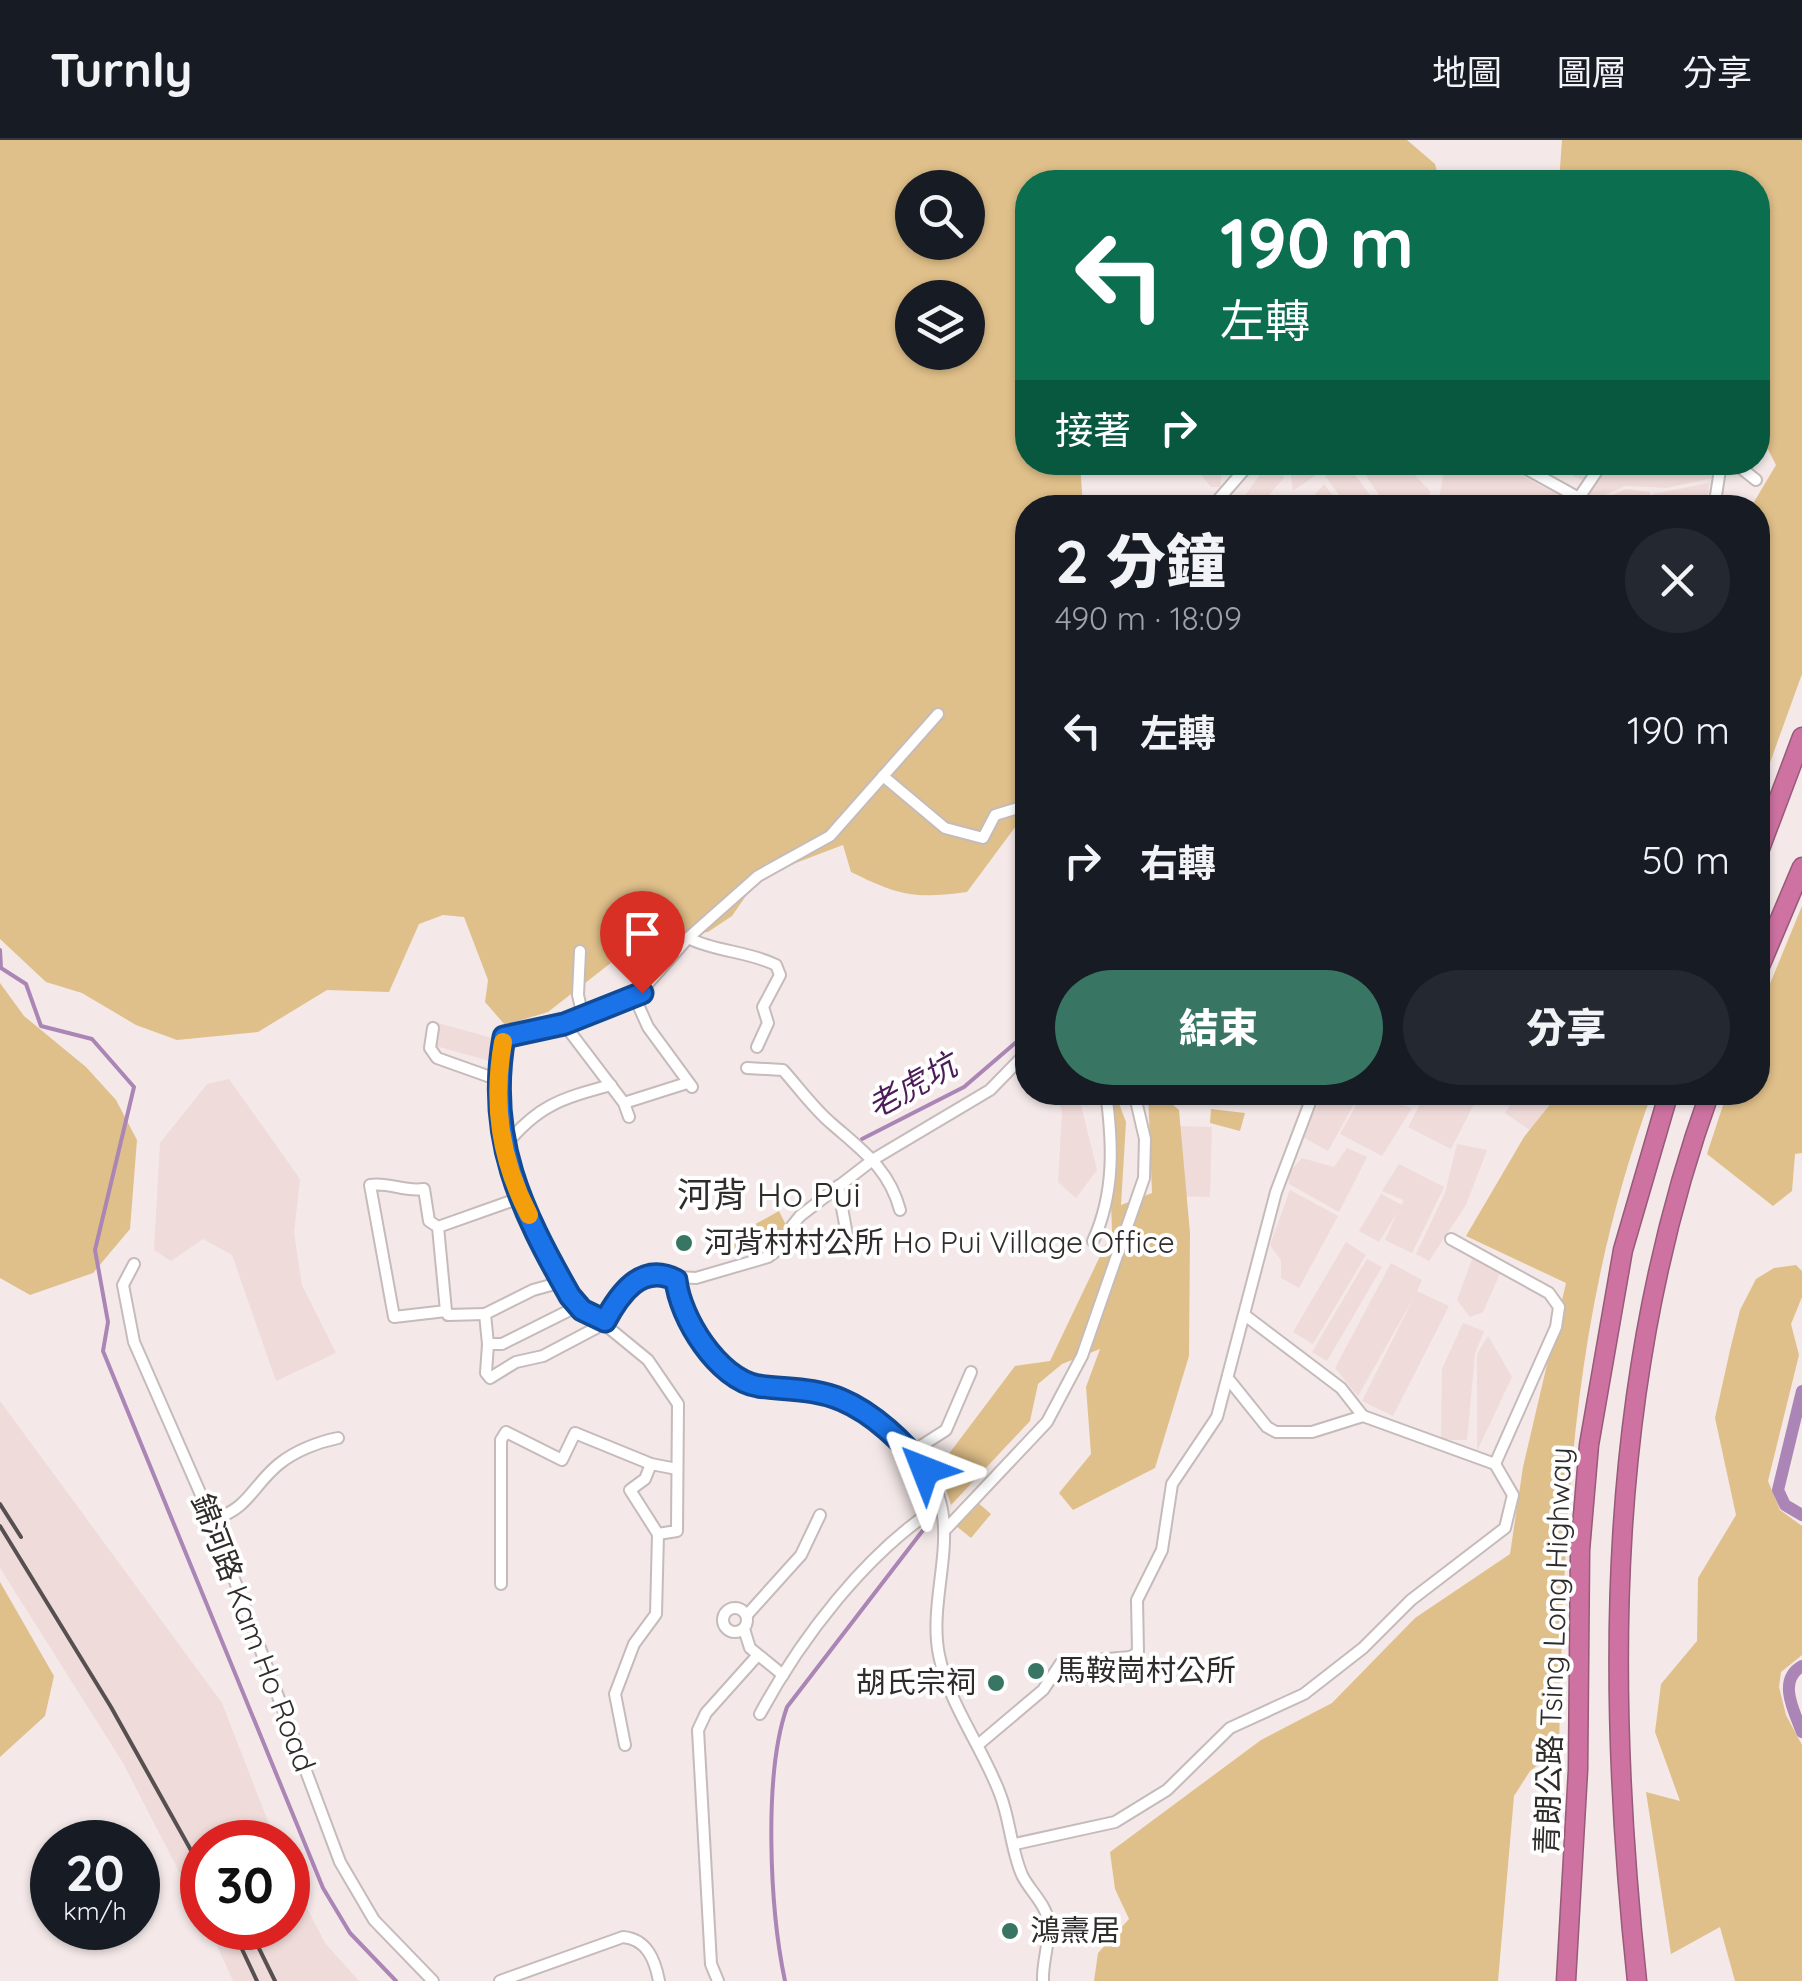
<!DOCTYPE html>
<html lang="zh-TW">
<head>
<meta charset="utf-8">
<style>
	body { margin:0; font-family:Quicksand,"Noto Sans TC",sans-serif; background:#242831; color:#f1f3f6; height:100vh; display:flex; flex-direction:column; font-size:38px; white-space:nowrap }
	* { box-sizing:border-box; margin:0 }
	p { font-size:32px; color:#9ea1a6 }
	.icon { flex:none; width:55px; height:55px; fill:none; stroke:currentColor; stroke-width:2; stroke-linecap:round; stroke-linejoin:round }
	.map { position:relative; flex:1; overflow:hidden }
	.details { position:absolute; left:1015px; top:355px; width:755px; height:610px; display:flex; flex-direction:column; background:#171b24; border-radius:40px; box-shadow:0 2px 8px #0004 }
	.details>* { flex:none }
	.banner { position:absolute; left:1015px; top:30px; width:755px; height:305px; border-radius:40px; box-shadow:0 2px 8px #0004; background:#0b6e4f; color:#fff; overflow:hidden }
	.controls { position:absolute; left:895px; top:30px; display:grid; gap:20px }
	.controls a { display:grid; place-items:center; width:90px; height:90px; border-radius:50%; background:#171b24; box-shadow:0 2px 8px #0004; font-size:50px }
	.speed { position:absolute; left:30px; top:1680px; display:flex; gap:20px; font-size:50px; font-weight:700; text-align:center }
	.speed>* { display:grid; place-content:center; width:130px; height:130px; border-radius:50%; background:#171b24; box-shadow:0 2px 8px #0004; line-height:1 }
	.speed small { font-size:25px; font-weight:400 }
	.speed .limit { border:15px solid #d22; background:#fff; color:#111 }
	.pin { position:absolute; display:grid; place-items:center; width:85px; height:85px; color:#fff; margin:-102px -42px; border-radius:50% 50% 50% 0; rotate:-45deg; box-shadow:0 0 10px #0007 }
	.pin .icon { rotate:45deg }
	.me { position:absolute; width:110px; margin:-55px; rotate:315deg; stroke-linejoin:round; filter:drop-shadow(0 0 8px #0008) }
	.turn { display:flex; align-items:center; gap:35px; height:210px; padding:0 40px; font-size:45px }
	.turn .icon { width:130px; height:130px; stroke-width:2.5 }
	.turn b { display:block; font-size:70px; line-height:85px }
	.then { display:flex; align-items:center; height:95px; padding:0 40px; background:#0003; gap:20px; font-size:38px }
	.round { display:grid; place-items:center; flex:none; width:105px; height:105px; border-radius:52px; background:#242831 }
	.summary { display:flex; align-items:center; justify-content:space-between; height:170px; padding:0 40px }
	h1 { font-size:60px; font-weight:800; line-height:75px }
	.cta { display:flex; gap:20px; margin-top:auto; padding:20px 40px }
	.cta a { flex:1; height:115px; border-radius:60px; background:#387663; color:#fff; font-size:40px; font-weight:800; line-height:115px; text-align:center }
	.cta a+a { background:#242831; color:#f1f3f6 }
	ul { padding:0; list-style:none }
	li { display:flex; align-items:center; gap:30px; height:130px; padding:0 40px }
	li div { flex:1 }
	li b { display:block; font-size:38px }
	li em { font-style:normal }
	header { display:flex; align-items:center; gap:60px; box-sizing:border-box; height:140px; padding:0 50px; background:#171b24; border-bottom:2px solid #363941 }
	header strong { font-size:48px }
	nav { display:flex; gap:55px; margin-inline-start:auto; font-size:35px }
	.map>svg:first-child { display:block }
	.built { fill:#efdbda }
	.green { fill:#e0c08a; fill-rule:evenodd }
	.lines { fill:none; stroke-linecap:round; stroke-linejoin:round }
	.stream { stroke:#aa85b5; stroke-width:4 }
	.canal { stroke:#aa85b5; stroke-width:12 }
	.street-casing { stroke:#c5bbba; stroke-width:14 }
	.highway-casing { stroke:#975a79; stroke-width:21 }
	.street { stroke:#fff; stroke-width:10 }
	.highway { stroke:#ce72a2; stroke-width:18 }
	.rail { stroke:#565050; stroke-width:4 }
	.route-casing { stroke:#114b97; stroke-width:25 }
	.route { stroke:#1a73e8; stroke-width:18 }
	.slow { stroke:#f59e0b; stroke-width:18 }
	.poi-dot { fill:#387663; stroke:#fff; stroke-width:4 }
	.labels { text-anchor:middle; stroke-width:8; stroke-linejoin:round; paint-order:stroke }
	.poi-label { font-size:30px; fill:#312c2c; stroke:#fff; text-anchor:start }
	.street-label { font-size:30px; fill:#312c2c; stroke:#fff }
	.water-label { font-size:32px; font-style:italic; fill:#4b1c58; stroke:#fff }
	.quarter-label { font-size:35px; fill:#312c2c; stroke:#fff }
</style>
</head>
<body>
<header>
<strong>Turnly</strong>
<nav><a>地圖</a><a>圖層</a><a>分享</a></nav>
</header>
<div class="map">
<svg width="1802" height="1841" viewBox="0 0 1802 1841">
	<rect width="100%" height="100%" fill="#f4e9e8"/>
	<g class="built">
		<path d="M1289,322H1333V323L1293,351Z"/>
		<path d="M1384,322L1403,323L1430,351L1428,367H1387L1365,334Z"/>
		<path d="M1191,323H1223L1220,347H1211Z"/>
		<path d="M1268,323H1281L1284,338L1258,367H1237Z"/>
		<path d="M1338,323H1346L1373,359L1362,367H1348L1323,333Z"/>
		<path d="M1445,323H1497L1567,359L1565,367H1438Z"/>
		<path d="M1544,323H1596L1587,342Z"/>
		<path d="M1611,323H1720L1713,338L1666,348L1625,346L1581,366Z"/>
		<path d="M1709,343L1707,367H1652L1653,354Z"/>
		<path d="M1324,344L1341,367H1304Z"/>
		<path d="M1626,349L1650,352L1649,367H1586Z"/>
		<path d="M438,883L496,899L490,921L432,905Z"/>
		<path d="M229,939L300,1039L294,1093L302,1145L336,1213L276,1241L232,1115L203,1099L171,1121L154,1110L160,1003L207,944Z"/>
		<path d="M1055,953H1078L1097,1030L1076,1058L1058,1042L1062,971Z"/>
		<path d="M1325,953H1360L1328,1011L1301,996Z"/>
		<path d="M1363,953L1412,968L1382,1016L1340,994Z"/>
		<path d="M1426,953H1451L1474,964L1451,1009L1408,987Z"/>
		<path d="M1518,953H1557L1531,991L1505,973Z"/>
		<path d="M1172,986L1212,987L1210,1057L1171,1056Z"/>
		<path d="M1457,1004L1487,1010L1466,1065L1429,1121L1416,1114L1445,1053Z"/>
		<path d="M1347,1008L1367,1017L1339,1072L1289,1044L1288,1034L1302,1018L1334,1027Z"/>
		<path d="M1399,1024L1444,1047L1412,1113L1385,1100L1397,1073L1379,1102L1359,1091L1381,1054L1402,1065L1403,1060L1382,1051Z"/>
		<path d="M1290,1050L1338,1076L1299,1148L1281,1138V1120L1270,1105Z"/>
		<path d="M1346,1102L1366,1115L1313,1204L1293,1192Z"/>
		<path d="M1473,1117L1501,1131L1483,1172L1470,1177L1457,1160Z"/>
		<path d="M1367,1119L1382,1127L1327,1221L1312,1212Z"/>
		<path d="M1391,1123L1422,1140L1417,1151L1449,1166L1393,1276L1362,1261L1414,1157L1358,1256L1335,1228Z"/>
		<path d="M1463,1183L1484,1191L1475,1214L1467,1300H1441L1442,1229Z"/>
		<path d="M1488,1196L1512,1237L1477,1311V1214Z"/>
		<path d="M0,1261L222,1563L276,1702H202V1776L123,1623L0,1428Z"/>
		<path d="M288,1731L325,1803L359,1841H233L209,1788H288Z"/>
	</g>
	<g class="green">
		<path d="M0,0H1407L1435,24L1440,42H1028V322L1080,323L1083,367L1028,368L1027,671L967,752C914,759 900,756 851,732L843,705L759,737L732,776L708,792L639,801L548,872L505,885L485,862L488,840L464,777L443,775L419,784L389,852L327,850L258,892L177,900L136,885L82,853L46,842L0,799ZM912,48H968V102H912ZM912,158H968V212H912Z"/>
		<path d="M1562,0H1802V534L1758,656V368L1751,367L1776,325L1758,290V42H1559Z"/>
		<path d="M1802,766V1013L1795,1014L1792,1051L1773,1066L1707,1014L1727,953L1758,952V873Z"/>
		<path d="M0,843L24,876L86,927L116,960L137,1000L130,1089L93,1133L30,1155L0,1138Z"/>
		<path d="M1107,953H1115L1126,982L1121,1065L1152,1053L1148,953H1159L1179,970L1190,1093L1189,1216L1155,1328L1073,1370L1059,1353L1091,1314L1086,1247L1100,1209L1062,1224L1038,1244L1030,1281L951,1365L939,1327L1015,1226L1050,1221L1112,1091Z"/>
		<path d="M1559,953H1652C1571,1174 1564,1378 1559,1610L1530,1631L1514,1656L1498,1841H1094L1098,1813L1129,1779L1115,1749L1110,1712L1261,1600L1332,1563L1415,1478L1510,1414L1523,1327L1566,1143L1466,1096L1524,997Z"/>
		<path d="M1211,969L1245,973L1240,991L1210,983Z"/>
		<path d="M779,1071L788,1089L720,1114L716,1106Z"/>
		<path d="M1796,1125L1802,1131V1157L1791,1184L1799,1215L1768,1341L1780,1370L1802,1386V1515L1781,1532L1779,1547L1786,1575L1802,1605V1841H1735L1720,1787L1671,1814L1646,1652L1680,1661L1655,1592L1661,1544L1697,1501L1698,1438L1736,1375L1715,1278L1730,1210L1740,1170L1756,1139L1774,1128Z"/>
		<path d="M976,1361L991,1374L971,1398L955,1385Z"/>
		<path d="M0,1442L54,1536L45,1576L0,1617Z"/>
	</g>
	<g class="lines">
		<g class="stream">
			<path d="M0,810L1,828L26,844L41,886L92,899L134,947L95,1110L108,1182L103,1211L323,1748L350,1793L396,1841"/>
			<path d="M862,999L964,947L1028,892"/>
			<path d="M785,1841C770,1770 763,1635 787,1567L927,1385"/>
		</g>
		<g class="canal">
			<path d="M1802,1251L1778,1350L1785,1365L1802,1375"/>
			<path d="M1802,1526C1777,1540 1794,1571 1802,1592"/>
		</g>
		<g class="street-casing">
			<g id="street">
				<path d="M1514,322L1579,358"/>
				<path d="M1211,368L1251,322"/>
				<path d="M1572,368L1603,322"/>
				<path d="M1714,368L1720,330L1736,324L1756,340"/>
				<path d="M883,636L945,688L983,698L995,675L1028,665"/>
				<path d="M688,798C716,812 748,811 776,825L780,835L763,867L768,883L757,907"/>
				<path d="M580,811L578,855L583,877"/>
				<path d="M635,858L648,887L692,947"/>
				<path d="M564,884L624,963L629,977"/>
				<path d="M433,888L430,908L437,918L496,939"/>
				<path d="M747,928L783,930C799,948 814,969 832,984C863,1011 889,1029 900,1070"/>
				<path d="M624,963L687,943"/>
				<path d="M503,1008C537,966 559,959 611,945"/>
				<path d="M838,1046L847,1095"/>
				<path d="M438,1087L429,1081L424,1049C403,1052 390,1042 370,1045L394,1177L446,1171L438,1087L520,1058"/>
				<path d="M1451,1099L1549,1153L1559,1167L1556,1187L1495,1324"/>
				<path d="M1093,1101C1115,1053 1113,1004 1106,952"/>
				<path d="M134,1124L123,1145L134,1202L212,1380L340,1722L374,1780L433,1841"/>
				<path d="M676,1140C680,1179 714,1235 755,1245C785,1252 811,1246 844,1261C872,1274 900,1300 920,1323C969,1381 926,1451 939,1515C949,1565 982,1606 1000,1654C1010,1679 1011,1710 1022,1735C1029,1750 1046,1764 1048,1781C1051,1799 1042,1821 1043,1841"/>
				<path d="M562,1142L533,1150L485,1174L488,1204H502L578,1166"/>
				<path d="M446,1171L448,1175L485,1174"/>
				<path d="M1246,1176L1341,1248L1363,1276"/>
				<path d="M488,1204L486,1233L490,1238L516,1222L543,1216L596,1188L632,1143L657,1136L696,1138L768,1117L790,1101L792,1086L800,1076L874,1019L990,950L1028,911"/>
				<path d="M910,1313L946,1290L971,1232"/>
				<path d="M212,1380C250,1368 251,1347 279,1324C295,1311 318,1302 338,1298"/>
				<path d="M947,1388L1047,1282L1082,1216L1144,1038L1145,999L1134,952"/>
				<path d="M658,1394L677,1391L678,1264L648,1220L570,1156L520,1058L505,1021L496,954L504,897L564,884L635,858L688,798L758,736L830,696L938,574"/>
				<path d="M501,1444V1300L506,1292L562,1320L575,1293L651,1324L677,1329"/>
				<circle cx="735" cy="1480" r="12"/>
				<path d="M747,1475L801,1415L820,1375"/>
				<path d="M744,1489L750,1508L783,1535"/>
				<path d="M760,1574C801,1498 866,1413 939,1366"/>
				<path d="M979,1604L1043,1550L1061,1523L1131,1517L1138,1512L1137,1460L1162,1410L1172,1344L1217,1277L1276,1052L1314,952"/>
				<path d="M625,1605L615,1554L634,1504L656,1474L658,1394L630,1350L645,1339L651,1324"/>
				<path d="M1015,1704L1115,1682L1167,1650L1230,1588L1304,1554L1363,1508L1411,1460L1505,1388L1513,1355L1495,1324L1363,1276L1312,1292H1276L1267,1287L1230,1241"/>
				<path d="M500,1841L623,1797C647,1799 655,1820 659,1841"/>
				<path d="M718,1841L711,1824L698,1590L706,1573L757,1516"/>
			</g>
		</g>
		<g class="highway-casing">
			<g id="highway">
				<path d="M1758,714L1802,597"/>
				<path d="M1758,831L1802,727"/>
				<path d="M1566,1841L1578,1630L1580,1410L1589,1305L1623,1110L1669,952"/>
				<path d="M1637,1841C1605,1541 1606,1240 1710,952"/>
			</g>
		</g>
		<use href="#street" class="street"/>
		<use href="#highway" class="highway"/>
		<g class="rail">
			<path d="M0,1364L21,1397"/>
			<path d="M0,1386L111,1567L202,1730"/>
			<path d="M232,1788L257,1841"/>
			<path d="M249,1788L275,1841"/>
		</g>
	</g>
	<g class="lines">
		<g class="route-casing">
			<path id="route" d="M642,853L564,884L504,897C486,998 521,1070 570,1156L582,1170L605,1181C619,1155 641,1122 676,1140C680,1178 718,1239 758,1246C787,1250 814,1248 842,1260C873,1273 905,1303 925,1330"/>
		</g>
		<use href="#route" class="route"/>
		<path class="slow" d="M503,902C492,964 500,1019 529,1075"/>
	</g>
	<g class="poi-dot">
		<circle cx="684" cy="1103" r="10"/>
		<circle cx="1036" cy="1531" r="10"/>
		<circle cx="996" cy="1543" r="10"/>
		<circle cx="1010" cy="1791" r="10"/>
	</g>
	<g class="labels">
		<g class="poi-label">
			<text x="704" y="1113">河背村村公所 Ho Pui Village Office</text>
			<text x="1056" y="1541">馬鞍崗村公所</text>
			<text x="976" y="1553" text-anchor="end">胡氏宗祠</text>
			<text x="1030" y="1801">鴻燾居</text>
		</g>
		<g class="street-label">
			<text transform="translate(253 1493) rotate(69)" y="10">錦河路 Kam Ho Road</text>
			<text transform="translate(1554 1511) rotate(-88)" y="10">青朗公路 Tsing Long Highway</text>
		</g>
		<g class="water-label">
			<text transform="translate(912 946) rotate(-29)" y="11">老虎坑</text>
		</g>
		<g class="quarter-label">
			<text x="769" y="1067">河背 Ho Pui</text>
		</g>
	</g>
</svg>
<div class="controls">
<a><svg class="icon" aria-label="search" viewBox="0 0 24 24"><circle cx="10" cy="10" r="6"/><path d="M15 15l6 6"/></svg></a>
<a><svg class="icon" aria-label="layers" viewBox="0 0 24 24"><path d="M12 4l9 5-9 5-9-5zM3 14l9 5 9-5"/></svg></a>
</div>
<div class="speed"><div>20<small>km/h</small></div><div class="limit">30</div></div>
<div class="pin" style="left:642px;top:853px;background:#d93025"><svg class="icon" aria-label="arrive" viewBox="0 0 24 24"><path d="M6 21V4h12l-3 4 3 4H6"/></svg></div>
<svg class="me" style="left:925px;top:1330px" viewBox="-20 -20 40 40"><path d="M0-17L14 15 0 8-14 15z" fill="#1a73e8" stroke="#fff" stroke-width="4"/></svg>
<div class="banner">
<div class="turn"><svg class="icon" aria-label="left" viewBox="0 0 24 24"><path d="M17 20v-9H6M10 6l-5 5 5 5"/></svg><div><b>190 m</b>左轉</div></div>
<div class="then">接著<svg class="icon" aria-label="right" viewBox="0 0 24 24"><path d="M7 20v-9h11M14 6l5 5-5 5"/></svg></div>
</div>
<section class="details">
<div class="summary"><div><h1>2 分鐘</h1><p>490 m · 18:09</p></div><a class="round"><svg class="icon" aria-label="close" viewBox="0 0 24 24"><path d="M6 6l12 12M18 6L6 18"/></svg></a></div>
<ul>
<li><svg class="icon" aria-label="left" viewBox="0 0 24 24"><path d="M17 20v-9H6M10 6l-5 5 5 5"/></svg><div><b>左轉</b></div><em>190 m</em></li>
<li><svg class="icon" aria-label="right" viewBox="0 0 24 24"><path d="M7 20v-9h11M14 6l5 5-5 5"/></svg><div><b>右轉</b></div><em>50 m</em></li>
</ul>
<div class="cta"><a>結束</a><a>分享</a></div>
</section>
</div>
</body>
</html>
